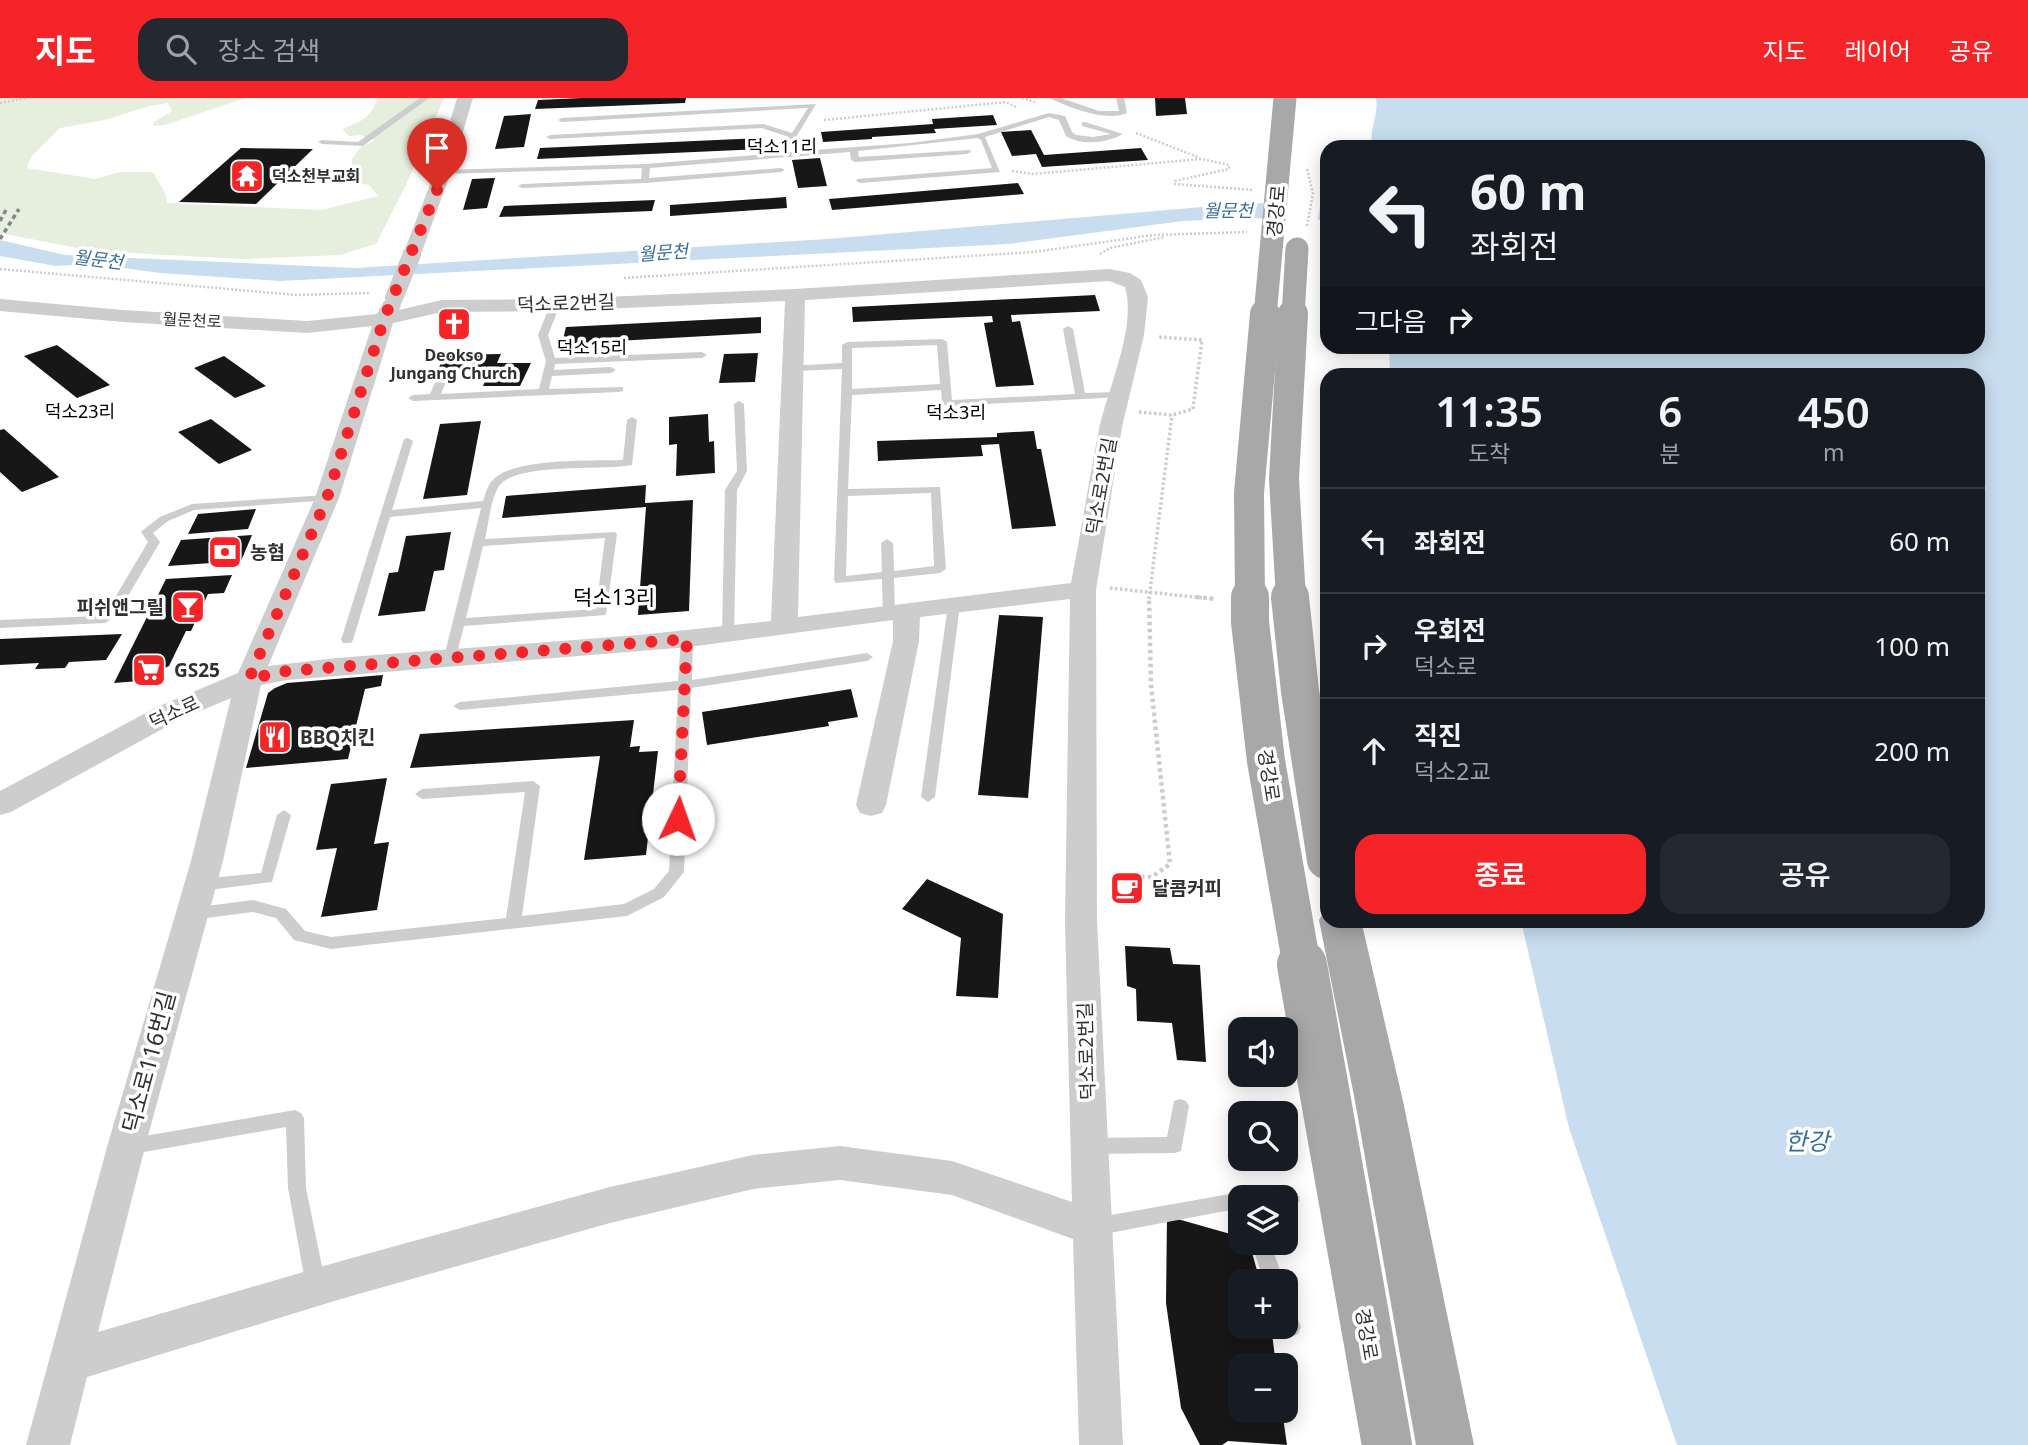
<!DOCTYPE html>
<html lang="ko">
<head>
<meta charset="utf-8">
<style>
	body { margin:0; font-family:"Noto Sans","Noto Sans KR",sans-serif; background:#242831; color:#f1f3f6; height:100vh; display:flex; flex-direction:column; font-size:26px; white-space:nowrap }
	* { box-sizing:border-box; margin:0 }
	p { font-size:23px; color:#9ea1a6 }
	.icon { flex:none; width:38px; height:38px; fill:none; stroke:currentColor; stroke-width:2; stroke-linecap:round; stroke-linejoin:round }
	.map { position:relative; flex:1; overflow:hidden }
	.sheet { position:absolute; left:1320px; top:270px; width:665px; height:560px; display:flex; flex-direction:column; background:#171b24; border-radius:21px; box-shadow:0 4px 18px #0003 }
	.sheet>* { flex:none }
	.banner { position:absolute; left:1320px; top:42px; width:665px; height:214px; border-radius:21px; box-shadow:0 4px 18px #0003; background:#171b24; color:#f1f3f6; overflow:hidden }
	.tools { position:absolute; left:1228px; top:919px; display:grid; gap:14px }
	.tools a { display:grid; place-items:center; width:70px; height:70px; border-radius:14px; background:#171b24; box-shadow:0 4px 18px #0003; font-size:35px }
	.pin { position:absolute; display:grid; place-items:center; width:60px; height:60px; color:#fff; margin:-72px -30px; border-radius:50% 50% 50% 0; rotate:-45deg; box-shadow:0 0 7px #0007 }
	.pin .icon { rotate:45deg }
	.me { position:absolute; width:77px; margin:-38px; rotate:3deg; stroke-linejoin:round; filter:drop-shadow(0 0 5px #0008) }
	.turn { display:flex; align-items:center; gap:24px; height:147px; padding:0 35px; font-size:32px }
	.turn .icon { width:91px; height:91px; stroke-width:2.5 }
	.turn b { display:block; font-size:49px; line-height:60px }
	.then { display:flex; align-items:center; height:66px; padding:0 35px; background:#0003; gap:14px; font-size:26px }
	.eta { display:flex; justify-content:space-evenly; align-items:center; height:119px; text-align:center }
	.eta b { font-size:42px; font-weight:600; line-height:49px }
	.primary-button { display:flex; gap:14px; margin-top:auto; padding:14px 35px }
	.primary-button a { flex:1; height:80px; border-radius:21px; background:#f52429; color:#fff; font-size:28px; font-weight:600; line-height:80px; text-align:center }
	.primary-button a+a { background:#242831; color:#f1f3f6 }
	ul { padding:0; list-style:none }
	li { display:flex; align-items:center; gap:21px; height:105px; padding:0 35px; border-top:2px solid #363941 }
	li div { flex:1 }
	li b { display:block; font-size:26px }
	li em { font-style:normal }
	header { display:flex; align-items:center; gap:42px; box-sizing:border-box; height:98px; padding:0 35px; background:#f52429; color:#fff }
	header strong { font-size:33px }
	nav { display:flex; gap:38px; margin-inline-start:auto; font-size:24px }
	.search { width:490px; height:63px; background:#242831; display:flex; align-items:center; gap:18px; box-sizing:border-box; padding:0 24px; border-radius:21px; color:#9ea1a6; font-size:26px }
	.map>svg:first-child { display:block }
	.green { fill:#e6eedd }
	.water { fill:#c8def0 }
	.pier { fill:#fff }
	.building { fill:#171717 }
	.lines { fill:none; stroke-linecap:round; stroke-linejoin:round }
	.path-far3 { stroke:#cdcdcd; stroke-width:2.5; stroke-dasharray:2 2; stroke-linecap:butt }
	.path-far2 { stroke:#cdcdcd; stroke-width:3.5; stroke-dasharray:2.5 2.5; stroke-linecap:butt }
	.path-far1 { stroke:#cdcdcd; stroke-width:4.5; stroke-dasharray:3.5 3.5; stroke-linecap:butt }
	.path { stroke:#cdcdcd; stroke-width:6; stroke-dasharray:4.5 4.5; stroke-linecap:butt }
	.service { fill:#cdcdcd; fill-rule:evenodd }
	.minor { fill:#cdcdcd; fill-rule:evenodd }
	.primary { fill:#a8a8a8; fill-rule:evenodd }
	.rail { stroke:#858585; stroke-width:3.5; stroke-dasharray:4.5 3.5; stroke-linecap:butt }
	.minor-bridge { stroke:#cdcdcd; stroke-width:18 }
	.primary-bridge-far3 { stroke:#a8a8a8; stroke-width:23 }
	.primary-bridge-far2 { stroke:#a8a8a8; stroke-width:30 }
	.primary-bridge-far1 { stroke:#a8a8a8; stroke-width:38 }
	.primary-bridge { stroke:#a8a8a8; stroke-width:50 }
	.route { stroke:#f52429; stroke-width:12; stroke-dasharray:0 21.6 }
	.labels { text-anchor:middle; stroke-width:7; stroke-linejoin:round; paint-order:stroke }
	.far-poi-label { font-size:16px; font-weight:bold; fill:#303030; stroke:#fff; text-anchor:start }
	.far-street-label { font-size:16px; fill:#303030; stroke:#fff }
	.far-neighbourhood-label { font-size:18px; fill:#000; stroke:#fff }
	.far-water-label { font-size:18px; font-style:italic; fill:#366f9b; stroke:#fff }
	.street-label { font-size:19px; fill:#303030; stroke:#fff }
	.poi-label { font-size:19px; font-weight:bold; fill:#303030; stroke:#fff; text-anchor:start }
	.neighbourhood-label { font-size:21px; fill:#000; stroke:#fff }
	.near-street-label { font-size:23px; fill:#303030; stroke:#fff }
	.near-water-label { font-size:24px; font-style:italic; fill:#366f9b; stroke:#fff }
</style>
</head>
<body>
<header>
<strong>지도</strong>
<div class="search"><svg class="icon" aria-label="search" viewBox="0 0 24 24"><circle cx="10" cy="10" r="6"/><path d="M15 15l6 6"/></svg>장소 검색</div>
<nav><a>지도</a><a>레이어</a><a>공유</a></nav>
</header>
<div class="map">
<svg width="2028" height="1347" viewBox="0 0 2028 1347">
	<rect width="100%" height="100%" fill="#fff"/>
	<path class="green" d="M0,0H246L165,27L153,28L154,24L172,13L168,5L149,8L105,22L60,30L31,59L27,70L95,81L120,74H153L166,97L167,105L322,112L378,98L369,87L353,84L352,61L360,50L375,42L361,37L349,38L342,31C360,24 372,20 377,0H444L406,87L376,146L340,157L242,161L93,153L0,135Z"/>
	<g class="water">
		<path d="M1376,0H2028V1347H1677L1569,1030L1521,823L1978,822V276H1390L1389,248H1978V49H1373C1368,32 1379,18 1376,0Z"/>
		<path d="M1249,105L1326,107V122L1249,120L1183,123L1008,146L280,183L160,175L94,166L56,168L0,158V142L65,157L355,170L827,141Z"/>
	</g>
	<path class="pier" d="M1266,102L1321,103L1317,126L1264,124Z"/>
	<g class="building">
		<path d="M582,0H686L685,5L535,11L538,2Z"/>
		<path d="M1155,0H1185L1187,16L1156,18Z"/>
		<path d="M531,16L524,49L495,51L504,18Z"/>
		<path d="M993,17L997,27L934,31L936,35L872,39V41L823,44L821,34L933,26L932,21Z"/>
		<path d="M1031,32L1044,57L1141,50L1148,62L1042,69L1036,56L1012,58L1001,34Z"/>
		<path d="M761,40L762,51L537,61L540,50Z"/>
		<path d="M241,50L313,51L256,106L179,104Z"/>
		<path d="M820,60L827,88L798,90L792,62Z"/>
		<path d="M495,80L487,110L463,112L472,81Z"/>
		<path d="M1018,85L1024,96L832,112L829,101Z"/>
		<path d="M786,99L787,110L670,118V107Z"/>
		<path d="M655,102L652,113L499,119L504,108Z"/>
		<path d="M1095,197L1100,213L1011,217L1012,224L1020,223L1034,287L996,289L984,225L993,224L992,218L853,224L852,209Z"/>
		<path d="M469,219L463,232H439L445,220Z"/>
		<path d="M761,219V235L562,246L566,229Z"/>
		<path d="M57,247L110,287L77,300L24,258Z"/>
		<path d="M758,255L755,284L719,285L724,256Z"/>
		<path d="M501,256L497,265H531L520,288H483L490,272L437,273L445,257Z"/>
		<path d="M224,258L266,288L235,300L194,270Z"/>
		<path d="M708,316L709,344L714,343L715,375L676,378L677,346L669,347V319Z"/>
		<path d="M211,321L252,352L219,366L178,334Z"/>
		<path d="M481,323L467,397L423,401L440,326Z"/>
		<path d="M4,331L59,379L22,394L0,374V332Z"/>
		<path d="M1034,333L1037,351H1041L1056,428L1012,431L999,346L981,347L983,358L878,363L877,343L997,339V335Z"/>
		<path d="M646,387L645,405L693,402L689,513L638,517L646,409L502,420L506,398Z"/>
		<path d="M256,411L248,431L188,436L198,416Z"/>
		<path d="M451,434L444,472L434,473L425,513L378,518L389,475L398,474L406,438Z"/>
		<path d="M252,437L241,463L168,468L181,442Z"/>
		<path d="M232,477L224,495L208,496L191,533H186L169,568L139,583L114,585L166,481Z"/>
		<path d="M999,517L1043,519L1028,700L978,697Z"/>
		<path d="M122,536L106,562L69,564L65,570L35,571L39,565L0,567V541Z"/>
		<path d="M383,577L381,588L365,591L348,661L246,670L268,595L275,590L287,585Z"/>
		<path d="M851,591L858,619L828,624L829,628L707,647L702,614Z"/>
		<path d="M634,622L630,649L640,648L639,654L658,653L646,757L584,762L600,658L410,670L420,636Z"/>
		<path d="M387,680L374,746L389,744L377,812L321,819L337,750L316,752L331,686Z"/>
		<path d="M927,781L1003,816L998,900L956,898L961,840L902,811Z"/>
		<path d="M1125,848L1170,850L1173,866L1200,867L1206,964L1177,962L1172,925L1137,923L1136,891L1127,888Z"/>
		<path d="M1167,1118L1241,1139V1144H1249L1260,1183H1241V1228H1271L1276,1267H1241V1312H1282L1287,1347L1228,1343L1222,1347H1200L1181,1310L1166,1205Z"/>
	</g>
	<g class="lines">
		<g class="path-far3">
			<path d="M1022,0L1035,4"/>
			<path d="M0,5L27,0"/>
			<path d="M824,22L1006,4L1016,9"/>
			<path d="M1136,35L1200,60"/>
			<path d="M1307,71L1313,95L1307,128"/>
			<path d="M1012,73L1033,76L1201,61L1229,67V71L1175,83V86L1253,92"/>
			<path d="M1100,156L1110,150L1165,139"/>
			<path d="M0,171L297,197L371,195"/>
			<path d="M624,180L1034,154L1153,137L1247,134"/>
		</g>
		<g class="path-far2">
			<path d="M1139,314L1172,317L1193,311L1202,242L1159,239"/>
			<path d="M1110,490L1213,501"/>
			<path d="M1149,501L1172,317"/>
		</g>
		<g class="path-far1">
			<path d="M1196,499L1216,501"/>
			<path d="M1113,778L1152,779L1170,766L1151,587L1149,499"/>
		</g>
		<path class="path" d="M1286,1101H1303"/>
		<g class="service">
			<path d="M420,0H429L363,48L322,46L318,44L322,42L358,44Z"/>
			<path d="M1050,0H1061L1099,13H1119L1116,0H1124L1127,15C1108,24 1068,10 1050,0Z"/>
			<path d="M816,6L787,54L910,45L978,36L1049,15L1065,18L1072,34L1076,37L1093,39L1111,36L1082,28V24H1085L1123,36C1107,45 1082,48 1066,38L1059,22L1049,19L985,39L1000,74L860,85L856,83L857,81L992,70L981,42L978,40L858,53L859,59L970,52L971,54L967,56L855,64L851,62L850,54L650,70L649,80L781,70L785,72L781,74L645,85L522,90L518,88L522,86L641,81L642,70L443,76L439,74L443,72L646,66L778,55L789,39L762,30L550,41L546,39L550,37L763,26L792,35L808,10L562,24L558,22L562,20Z"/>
			<path d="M555,204L560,207L548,237L555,260L702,254L707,257L702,260L555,266L554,272L611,269L616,272L611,275L552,278L549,291L623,289V293L619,294L413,303L408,300L413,297L430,296L439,276L444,273L449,276L441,296L539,291L546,263L538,237L550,207Z"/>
			<path d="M1068,228L1073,231L1085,295L1119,294L1123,295V299L947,308L942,305L941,292L852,297L848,391L940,389L946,471L940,475L894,480L895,517L889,521L883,517L882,481L836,485L834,482L842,271L794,273L789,270L790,268L842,265V247L847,244L942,241L947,244L952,302L1075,296L1063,231ZM937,247L940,286L852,291V250ZM931,395L934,468L894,473L893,445L887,441L881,445L882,474L846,478L848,398Z"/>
			<path d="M739,303L744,306L747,373L737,392L734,536L728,540L722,536L725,392L737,373L734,306Z"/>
			<path d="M632,319L637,322L632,367C603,373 516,364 499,388C490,402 489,425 485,441L615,434L617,436L606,517L464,528L456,559L450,563L445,562L444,559L481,410L390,419L353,542L351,545H343L341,542L404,341L408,340L413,343L392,412L483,403C486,394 488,385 496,379C520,360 592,363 623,362L627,322ZM605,440L596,511L466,520L483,448Z"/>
			<path d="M327,397L331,398V402L194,412L168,423L153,435L160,444L116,518L105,525L0,530V522L98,518L107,513L148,444L141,434L143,432L160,419L192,406Z"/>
			<path d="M954,503L960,507L935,699L928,704L921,699L948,507Z"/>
			<path d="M687,537L693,541L692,582L867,555L873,559L867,563L691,590L684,774L664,799L627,818L331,851L294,842L276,820L253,814L191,822L186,820L183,816L186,812L191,810L253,802L286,811L305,833L331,839L506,820L525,694L422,701L415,696L422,691L533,683L540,688L522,818L624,806L654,791L669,773L678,592L460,612L453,608L460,604L678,583L681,541Z"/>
			<path d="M284,712L291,717L272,784L200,793L195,791L192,787L195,783L200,781L261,775L277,717Z"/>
			<path d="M1180,1001L1186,1003L1189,1008L1181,1053L1175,1055L1091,1056L1085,1054L1082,1048L1085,1042L1091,1040L1167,1039L1174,1003Z"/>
			<path d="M295,1012L301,1015L304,1020L306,1090L326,1188L323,1194L316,1197L309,1194L306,1188L288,1090L286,1029L127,1057L121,1055L118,1049L121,1043L127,1041Z"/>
			<path d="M1241,1094L1249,1099H1241V1110L1094,1138L1087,1135L1085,1129L1087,1123L1094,1120Z"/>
			<path d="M1251,1144H1270L1284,1183H1264Z"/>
			<path d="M1286,1207L1293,1209L1301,1229L1298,1236L1291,1239L1284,1236L1281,1228H1286Z"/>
		</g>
		<g class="minor">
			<path d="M457,0H473L451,74L421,156L419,160H405L403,156L435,74Z"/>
			<path d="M1109,171L1130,175L1141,182L1148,199L1144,237L1122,329L1096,492L1097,823L1123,1347H1079L1073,1141L952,1097L840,1082L753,1091L610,1125L341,1201L87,1279L70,1347H26L107,1049L191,763L231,600L177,623L11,714L0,717V693L157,609L238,575L315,400L372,228L307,235L123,224L0,213V201L123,212L307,223L377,216L384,203H398L401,207L399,212L442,202L555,201L795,191ZM1109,183L1125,189C1137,228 1108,291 1099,331C1089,382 1081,434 1071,485L798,519L805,202ZM785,203L771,523L639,537L337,560L268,568L339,400L393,225L442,214L555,213ZM1070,501L1065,823L1072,1104L952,1063L840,1048L753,1057L610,1089L341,1163L98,1234L145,1049L223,763L261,587L287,582L689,549L893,522V543L856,707L860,715L871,718L882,715L886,707L919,543L920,519Z"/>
		</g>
		<path class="primary" d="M1326,810V822H1361L1403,1003L1474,1347H1416L1355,1003L1319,822Z"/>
		<g class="rail">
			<path d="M0,123L7,110"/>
			<path d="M0,141L19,111"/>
		</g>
		<path class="minor-bridge" d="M394,200L412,156"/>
		<g class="primary-bridge-far3">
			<path d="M1265,218L1285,0"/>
			<path d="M1293,218L1297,151"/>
		</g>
		<g class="primary-bridge-far2">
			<path d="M1250,501L1249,395L1265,216"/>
			<path d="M1291,501L1284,381L1293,216"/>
		</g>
		<g class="primary-bridge-far1">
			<path d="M1250,499V524L1266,663L1302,869"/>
			<path d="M1290,499L1300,593L1326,762"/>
		</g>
		<path class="primary-bridge" d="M1302,867L1387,1347"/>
	</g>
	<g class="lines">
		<path class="route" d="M437,92L384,221L327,400L249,581L287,573L687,541L678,721"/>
	</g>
	<defs>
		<g id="temple-square" transform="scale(1.75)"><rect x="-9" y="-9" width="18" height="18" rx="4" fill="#f52429" stroke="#fff"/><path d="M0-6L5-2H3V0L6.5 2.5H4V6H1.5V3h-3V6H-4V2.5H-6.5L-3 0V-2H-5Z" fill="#fff"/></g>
		<g id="church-square" transform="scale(1.75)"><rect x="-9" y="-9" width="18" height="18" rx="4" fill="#f52429" stroke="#fff"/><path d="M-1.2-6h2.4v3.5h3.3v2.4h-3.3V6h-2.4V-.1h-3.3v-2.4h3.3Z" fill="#fff"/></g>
		<g id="bank-square" transform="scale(1.75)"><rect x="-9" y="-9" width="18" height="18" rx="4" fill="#f52429" stroke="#fff"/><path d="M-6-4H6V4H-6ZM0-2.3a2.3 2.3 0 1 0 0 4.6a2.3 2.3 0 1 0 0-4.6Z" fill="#fff"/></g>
		<g id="bar-square" transform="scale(1.75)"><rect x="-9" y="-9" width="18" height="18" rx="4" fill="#f52429" stroke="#fff"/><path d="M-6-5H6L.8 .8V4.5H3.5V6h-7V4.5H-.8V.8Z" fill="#fff"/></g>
		<g id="supermarket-square" transform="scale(1.75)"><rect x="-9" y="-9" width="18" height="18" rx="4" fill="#f52429" stroke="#fff"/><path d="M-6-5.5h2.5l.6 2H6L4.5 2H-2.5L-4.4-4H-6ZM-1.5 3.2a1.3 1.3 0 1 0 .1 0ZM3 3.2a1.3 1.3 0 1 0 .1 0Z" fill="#fff"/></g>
		<g id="restaurant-square" transform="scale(1.75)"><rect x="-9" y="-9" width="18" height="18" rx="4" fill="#f52429" stroke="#fff"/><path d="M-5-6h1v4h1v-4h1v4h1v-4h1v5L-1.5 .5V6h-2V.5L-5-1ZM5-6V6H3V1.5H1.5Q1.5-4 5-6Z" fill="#fff"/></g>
		<g id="cafe-square" transform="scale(1.75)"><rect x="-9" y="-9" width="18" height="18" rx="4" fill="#f52429" stroke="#fff"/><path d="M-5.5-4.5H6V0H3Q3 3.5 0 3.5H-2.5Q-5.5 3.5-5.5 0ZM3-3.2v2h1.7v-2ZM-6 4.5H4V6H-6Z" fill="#fff"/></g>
	</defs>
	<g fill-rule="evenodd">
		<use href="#temple-square" x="247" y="78"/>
		<use href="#church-square" x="454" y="226"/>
		<use href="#bank-square" x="225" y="454"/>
		<use href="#bar-square" x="188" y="509"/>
		<use href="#supermarket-square" x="149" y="572"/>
		<use href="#restaurant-square" x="275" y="639"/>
		<use href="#cafe-square" x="1127" y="790"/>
	</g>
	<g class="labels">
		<g class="far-poi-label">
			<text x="272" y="84">덕소천부교회</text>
			<text x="454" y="263" text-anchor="middle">Deokso<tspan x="454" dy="18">Jungang Church</tspan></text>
		</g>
		<g class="far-street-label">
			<text transform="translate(192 222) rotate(3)" y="6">월문천로</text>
		</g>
		<g class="far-neighbourhood-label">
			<text x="782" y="55">덕소11리</text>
			<text x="592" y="256">덕소15리</text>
			<text x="80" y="320">덕소23리</text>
			<text x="956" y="321">덕소3리</text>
		</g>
		<g class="far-water-label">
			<text x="1228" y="119">월문천</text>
			<text transform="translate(663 155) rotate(-4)" y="6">월문천</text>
			<text transform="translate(98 162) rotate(7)" y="6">월문천</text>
		</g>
		<g class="street-label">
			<text transform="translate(1276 113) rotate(-85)" y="7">경강로</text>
			<text transform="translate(566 205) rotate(-2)" y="7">덕소로2번길</text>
			<text transform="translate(1101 388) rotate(-80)" y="7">덕소로2번길</text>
			<text transform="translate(174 614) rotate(-25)" y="7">덕소로</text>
			<text transform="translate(1269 677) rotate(81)" y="7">경강로</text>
			<text transform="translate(1086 953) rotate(-92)" y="7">덕소로2번길</text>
			<text transform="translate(1367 1236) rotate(80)" y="7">경강로</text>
		</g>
		<g class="poi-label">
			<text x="250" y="461">농협</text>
			<text x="164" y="516" text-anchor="end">피쉬앤그릴</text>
			<text x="174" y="579">GS25</text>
			<text x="300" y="646">BBQ치킨</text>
			<text x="1152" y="797">달콤커피</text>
		</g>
		<g class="neighbourhood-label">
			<text x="614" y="507">덕소13리</text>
		</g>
		<g class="near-street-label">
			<text transform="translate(149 964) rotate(-75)" y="8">덕소로116번길</text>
		</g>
		<g class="near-water-label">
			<text x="1807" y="1052">한강</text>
		</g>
	</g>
</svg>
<div class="tools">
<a><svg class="icon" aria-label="sound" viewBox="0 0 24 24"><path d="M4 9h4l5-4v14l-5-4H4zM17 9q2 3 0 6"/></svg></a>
<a><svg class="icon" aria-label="search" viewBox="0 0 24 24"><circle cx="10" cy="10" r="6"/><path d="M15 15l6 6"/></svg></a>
<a><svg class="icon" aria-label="layers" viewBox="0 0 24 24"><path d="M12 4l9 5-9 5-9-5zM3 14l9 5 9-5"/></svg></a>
<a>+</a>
<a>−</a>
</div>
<div class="pin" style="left:437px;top:92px;background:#d93025"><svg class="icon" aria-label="arrive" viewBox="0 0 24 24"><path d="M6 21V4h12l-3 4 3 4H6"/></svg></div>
<svg class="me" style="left:678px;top:721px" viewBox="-20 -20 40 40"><circle r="19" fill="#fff"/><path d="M0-13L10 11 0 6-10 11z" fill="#f52429"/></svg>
<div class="banner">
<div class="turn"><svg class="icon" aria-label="left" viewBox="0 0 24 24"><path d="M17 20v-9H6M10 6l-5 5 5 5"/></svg><div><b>60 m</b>좌회전</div></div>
<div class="then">그다음<svg class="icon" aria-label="right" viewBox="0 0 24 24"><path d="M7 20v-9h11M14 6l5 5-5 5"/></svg></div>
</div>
<section class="sheet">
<div class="eta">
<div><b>11:35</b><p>도착</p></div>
<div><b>6</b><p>분</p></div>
<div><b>450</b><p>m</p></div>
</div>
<ul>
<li><svg class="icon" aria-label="left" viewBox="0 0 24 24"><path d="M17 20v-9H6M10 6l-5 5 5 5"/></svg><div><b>좌회전</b></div><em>60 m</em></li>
<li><svg class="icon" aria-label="right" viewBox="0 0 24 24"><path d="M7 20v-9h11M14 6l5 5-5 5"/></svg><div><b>우회전</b><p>덕소로</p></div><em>100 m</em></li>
<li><svg class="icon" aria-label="ahead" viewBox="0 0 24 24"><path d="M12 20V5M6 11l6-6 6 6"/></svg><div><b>직진</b><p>덕소2교</p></div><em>200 m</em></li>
</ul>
<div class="primary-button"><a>종료</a><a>공유</a></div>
</section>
</div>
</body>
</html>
